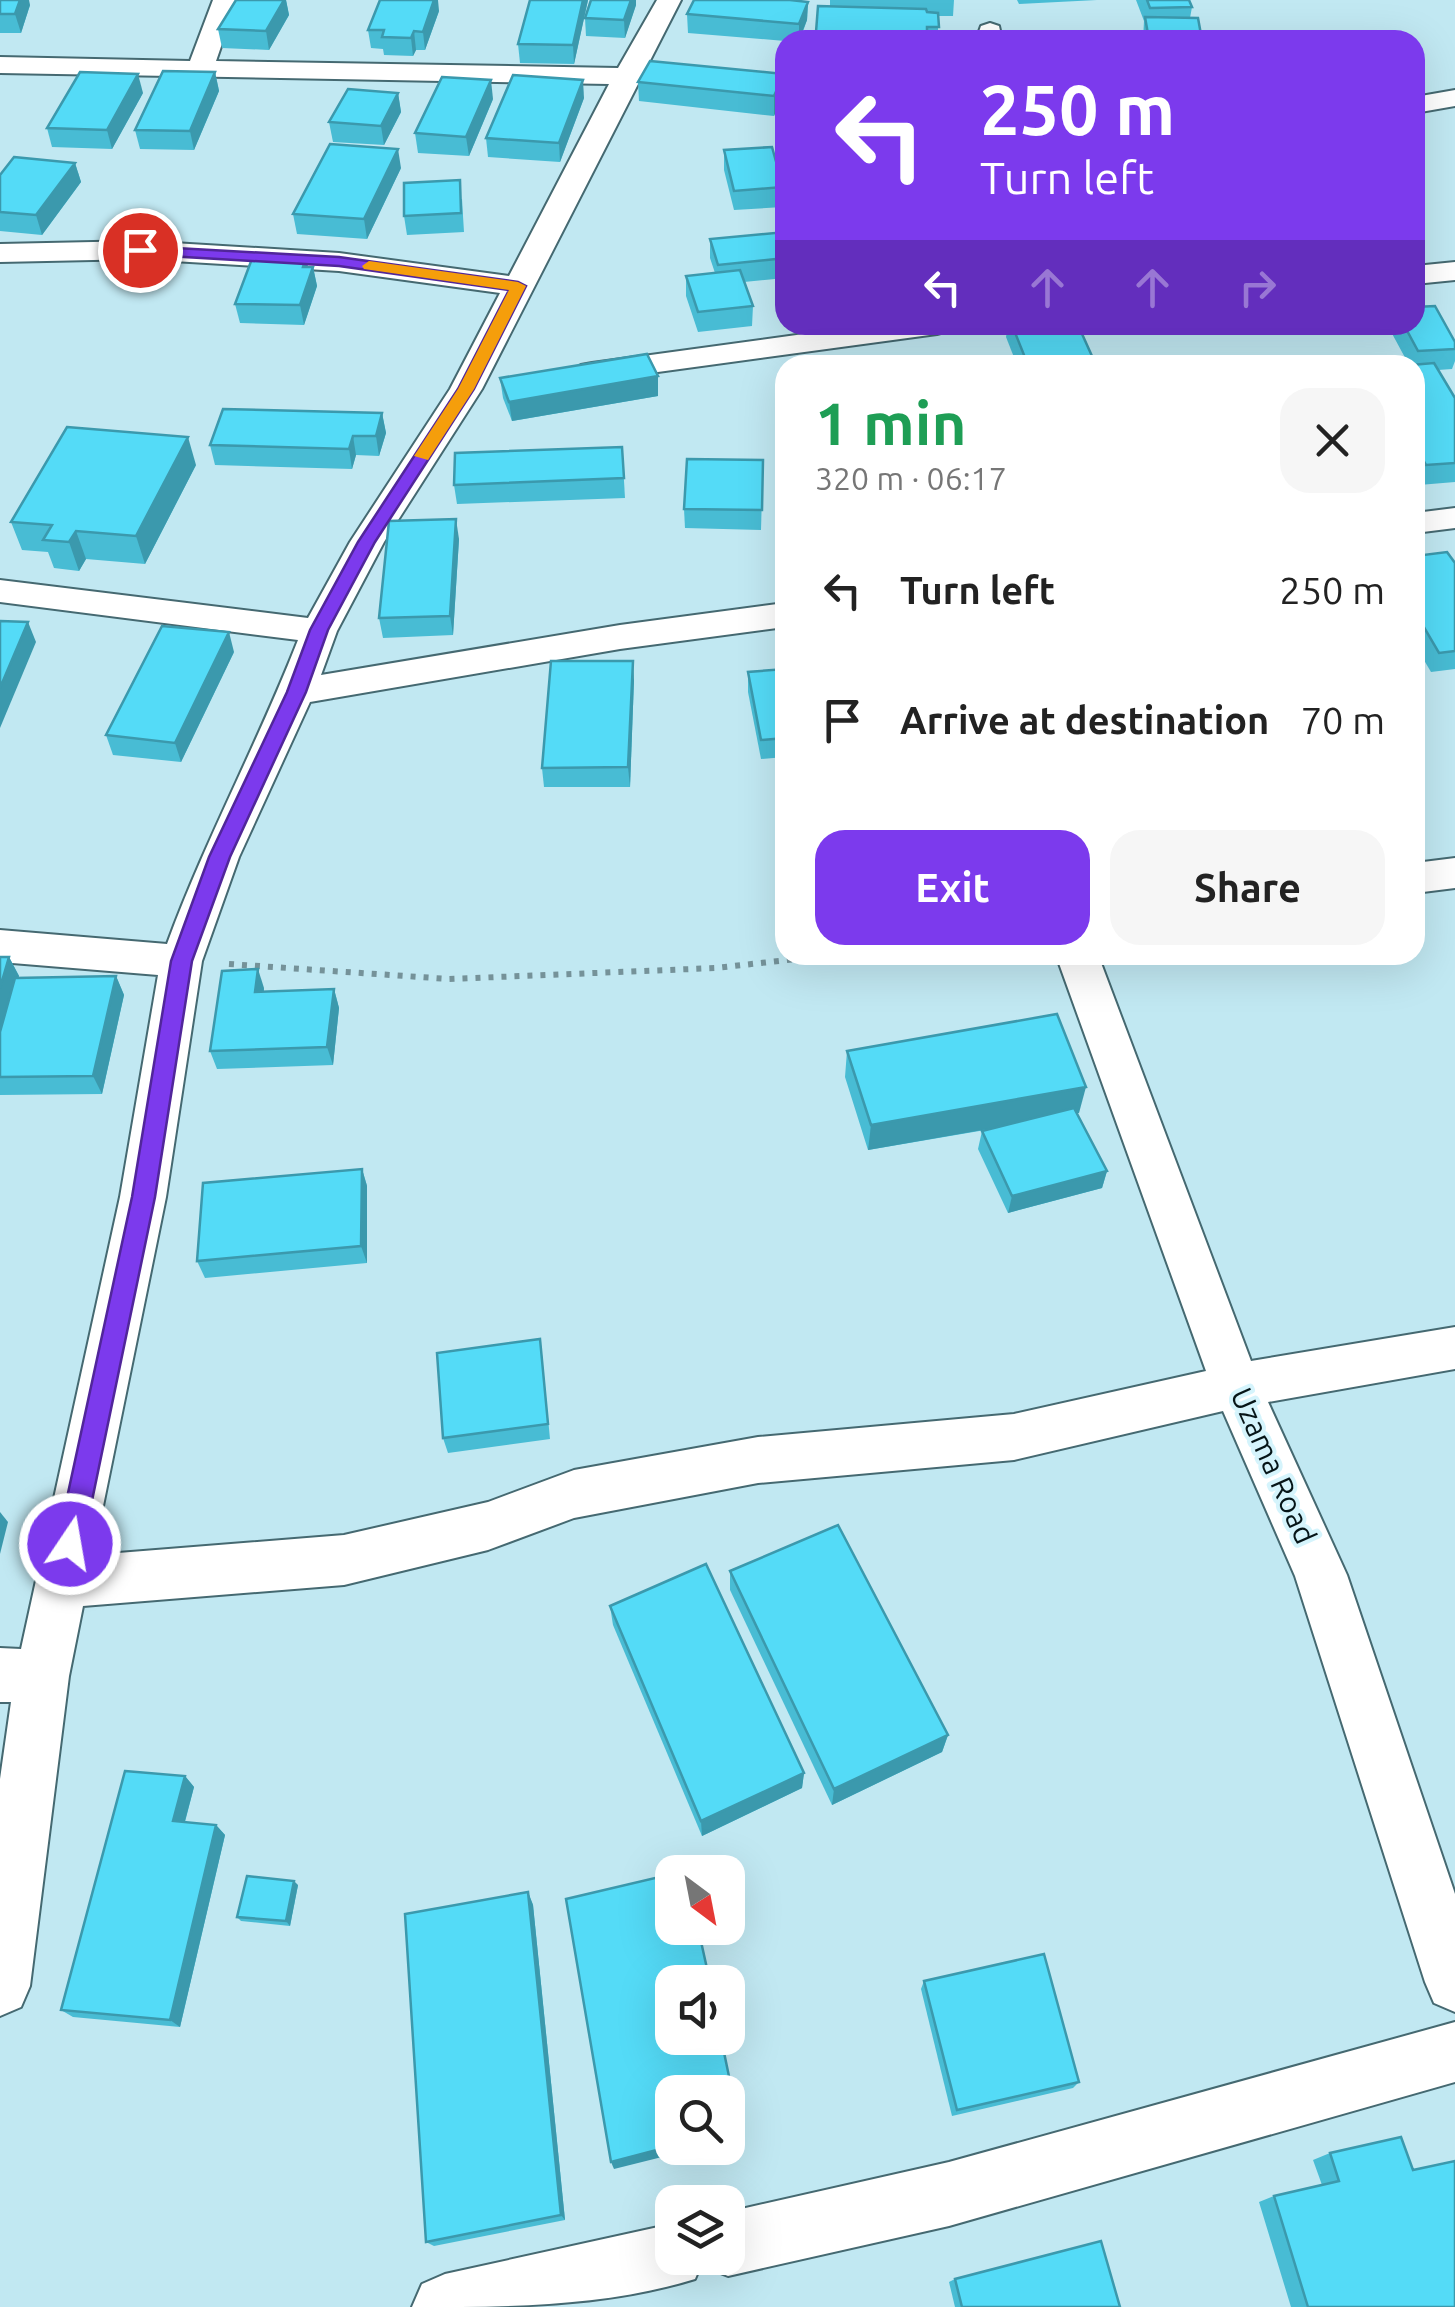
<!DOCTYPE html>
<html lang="en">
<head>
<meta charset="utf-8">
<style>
	body { margin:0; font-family:Ubuntu,sans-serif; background:#f6f6f6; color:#222; height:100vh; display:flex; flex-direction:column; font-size:38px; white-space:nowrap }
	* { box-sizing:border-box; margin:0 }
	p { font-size:32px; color:#767676 }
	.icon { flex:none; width:55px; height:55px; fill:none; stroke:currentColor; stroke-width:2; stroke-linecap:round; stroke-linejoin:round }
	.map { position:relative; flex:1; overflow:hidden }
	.side { position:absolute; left:775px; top:355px; width:650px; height:610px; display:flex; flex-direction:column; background:#fff; border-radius:30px; box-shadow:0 10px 40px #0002 }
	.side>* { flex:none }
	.guide { position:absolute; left:775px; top:30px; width:650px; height:305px; border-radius:30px; box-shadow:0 10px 40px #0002; background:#7c3aed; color:#fff; overflow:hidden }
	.needle { width:65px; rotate:148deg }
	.controls { position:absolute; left:655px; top:1855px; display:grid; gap:20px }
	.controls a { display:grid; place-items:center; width:90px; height:90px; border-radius:20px; background:#fff; box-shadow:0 10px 40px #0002; font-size:50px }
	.pin { position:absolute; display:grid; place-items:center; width:85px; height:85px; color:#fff; margin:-42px; border:5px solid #fff; border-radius:50%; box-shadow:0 2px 10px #0007 }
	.me { position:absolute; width:110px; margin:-55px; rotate:12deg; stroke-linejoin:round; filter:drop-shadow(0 0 8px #0008) }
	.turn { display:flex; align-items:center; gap:35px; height:210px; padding:0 40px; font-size:45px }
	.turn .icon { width:130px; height:130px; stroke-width:2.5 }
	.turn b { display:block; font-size:70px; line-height:85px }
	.lanes { display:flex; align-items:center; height:95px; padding:0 40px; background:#0003; justify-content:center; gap:50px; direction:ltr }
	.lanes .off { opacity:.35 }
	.round { display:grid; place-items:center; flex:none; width:105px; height:105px; border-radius:30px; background:#f6f6f6 }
	.head { display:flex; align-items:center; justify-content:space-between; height:170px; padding:0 40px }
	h1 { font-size:60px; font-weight:700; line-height:75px; color:#1e9e55 }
	.action { display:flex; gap:20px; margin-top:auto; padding:20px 40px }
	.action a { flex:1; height:115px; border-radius:30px; background:#7c3aed; color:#fff; font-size:40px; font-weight:700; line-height:115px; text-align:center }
	.action a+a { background:#f6f6f6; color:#222 }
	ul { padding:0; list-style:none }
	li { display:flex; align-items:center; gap:30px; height:130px; padding:0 40px }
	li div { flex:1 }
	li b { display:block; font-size:38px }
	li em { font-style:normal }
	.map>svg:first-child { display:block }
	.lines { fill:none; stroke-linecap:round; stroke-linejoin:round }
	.minor-casing { stroke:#456971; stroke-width:4 }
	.path { stroke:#759299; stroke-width:6; stroke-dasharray:5 8; stroke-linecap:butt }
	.minor { fill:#fff; fill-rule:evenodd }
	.wall { fill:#48bcd4 }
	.shaded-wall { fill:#3b99ad }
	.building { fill:#54dbf7; stroke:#3b99ad; stroke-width:2.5 }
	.route { fill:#7c3aed; stroke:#51269a; stroke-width:2.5 }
	.slow { fill:#f59e0b }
	.labels { text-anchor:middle; stroke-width:8; stroke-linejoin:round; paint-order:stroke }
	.street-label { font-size:30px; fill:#061518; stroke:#d5f4fc }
</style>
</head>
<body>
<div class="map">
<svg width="1455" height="2307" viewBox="0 0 1455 2307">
	<rect width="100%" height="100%" fill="#c1e8f2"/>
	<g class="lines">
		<g class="minor-casing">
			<g id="minor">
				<path d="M213,0H237L216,61L618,68L657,0H681L482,389L384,542L337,631L321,675L620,625L785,603V627L620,649L310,702L239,857L202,961L166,1197L93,1555L344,1535L488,1502L574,1470L758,1437L1014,1414L1206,1371L1056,955H1098L1251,1361L1455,1327V1369L1268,1402L1347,1575L1455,1894V2012L1434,2003L1425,1982L1295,1576L1223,1411L1014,1460L758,1483L574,1518L488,1550L344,1585L83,1606L69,1676L30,1986L21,2007L0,2016V1779L11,1702H0V1648L21,1649L120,1197L158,975L0,962V930L167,944C205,840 258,743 298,640L0,602V580L308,618L350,542L450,389L500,293L339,271L140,259L0,262V244L140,241L339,253L509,276L609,84L0,73V57L190,61Z"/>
				<path d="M990,23L999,26L1002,40H976L981,26Z"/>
				<path d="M1455,90V106L1415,113V97Z"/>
				<path d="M1455,262V280L1415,284V266Z"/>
				<path d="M869,325H952L948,331L937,334L592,381L581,379L576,372L581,365L592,363Z"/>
				<path d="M1455,508V528L1415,533V513Z"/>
				<path d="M1455,858V888L1415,893V863Z"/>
				<path d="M1455,2022V2082L949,2226L728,2276L705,2267L703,2260L695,2279C605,2307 508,2307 412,2307L422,2284L445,2274L672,2224V2258H728V2212L949,2162Z"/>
			</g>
		</g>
		<path class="path" d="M229,964L449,979L716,968L832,955"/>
		<use href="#minor" class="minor"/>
	</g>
	<g class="wall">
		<path d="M0,0L30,5L21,33H0Z"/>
		<path d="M236,0H286L289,15L269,50L222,48L218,29Z"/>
		<path d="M530,0H588L574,64L520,63L518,44Z"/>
		<path d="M591,0H636V5L625,38L586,36L585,18Z"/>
		<path d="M830,0H954L953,16H938V40H816L818,6L830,7Z"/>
		<path d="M1017,0H1097L1019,4Z"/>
		<path d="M1136,0H1189L1192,7L1190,18L1202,40H1143L1144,21Z"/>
		<path d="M808,2L807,20L800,40H785V41L688,33L687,14Z"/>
		<path d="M439,11L425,50H416L413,56L384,55L383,49L371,48L368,30Z"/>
		<path d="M215,72L219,91L194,150L140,149L135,130Z"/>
		<path d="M638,82L783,93L774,116L639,101Z"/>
		<path d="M143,93L112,149L52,147L47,128Z"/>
		<path d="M398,93L401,112L384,145L333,142L329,122Z"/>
		<path d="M584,98L560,162L488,157L486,138Z"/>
		<path d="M493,99L469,156L418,153L415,133Z"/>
		<path d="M724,150L783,187V207L734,210L724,170Z"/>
		<path d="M75,163L81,182L42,235L0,231V175Z"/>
		<path d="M401,168L367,239L297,234L293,214Z"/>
		<path d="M462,199L464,232L407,235L404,216Z"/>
		<path d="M785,232V278L744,282L753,306L752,326L698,332L686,296V276L715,273L710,258V239Z"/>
		<path d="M308,267H313L317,286L304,325L240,323L235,304Z"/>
		<path d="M1008,325H1078L1096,365H1017L1006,337Z"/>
		<path d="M1390,325H1415L1455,342V361L1452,369L1438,370L1455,398V482L1419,485L1415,478V365H1409L1389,328Z"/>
		<path d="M658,376V396L512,421L503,398L500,378Z"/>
		<path d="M382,413L386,433L379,456L356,455L352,469L215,465L210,445Z"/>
		<path d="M622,447L625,498L457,504L454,485Z"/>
		<path d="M763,460L761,530L685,528L684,509Z"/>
		<path d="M196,465L145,564L86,559L79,571L54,568L48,552L22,550L11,522Z"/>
		<path d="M459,539L453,635L383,638L379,618Z"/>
		<path d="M1415,556L1455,563V669L1431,672L1415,645Z"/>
		<path d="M234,652L181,762L113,755L106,735Z"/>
		<path d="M785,669V757L761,759L748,692V672Z"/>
		<path d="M634,680L630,787H544L542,768Z"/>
		<path d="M0,957H9L19,976L18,978L116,976L124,995L102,1094L0,1095Z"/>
		<path d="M264,988V991L334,989L339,1008L333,1065L217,1069L210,1051Z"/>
		<path d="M847,1051L1079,1113H1077L1107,1171L1102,1188L1008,1213L978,1149L982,1131L997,1128L868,1150L845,1077Z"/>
		<path d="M362,1169L367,1186V1263L205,1278L197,1261Z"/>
		<path d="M542,1355L550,1439L448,1453L443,1438Z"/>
		<path d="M730,1571L948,1735L942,1752L832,1805L730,1590Z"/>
		<path d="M610,1606L804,1773L802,1788L702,1836L613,1625Z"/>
		<path d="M185,1776L194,1787L185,1822L216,1825L225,1835L180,2027L73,2017L61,2010Z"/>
		<path d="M298,1885L290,1926L241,1921L237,1917Z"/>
		<path d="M528,1892L533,1905L565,2220L434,2246L426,2242Z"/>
		<path d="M924,1981L1079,2082L1073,2088L952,2116L921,1989Z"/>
		<path d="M1330,2153L1455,2307H1291L1259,2202L1274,2196L1322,2185L1313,2160Z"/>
		<path d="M955,2279L1120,2307H955L949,2282Z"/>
	</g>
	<g class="shaded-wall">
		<path d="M20,0H29L30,5L21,33L15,14Z"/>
		<path d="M284,0H286L289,15L269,50L266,31Z"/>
		<path d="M434,0H438L439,11L425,50L423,32Z"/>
		<path d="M583,0H588L574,64L573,45Z"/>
		<path d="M631,0H636V5L625,38L624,20Z"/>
		<path d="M808,2L807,20L799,40V24Z"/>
		<path d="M414,31L416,50L413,56L411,38Z"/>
		<path d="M215,72L219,91L194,150L190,131Z"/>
		<path d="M138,74L143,93L112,149L107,130Z"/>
		<path d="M784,74L783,93L774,116V96Z"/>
		<path d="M491,80L493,99L469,156L466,137Z"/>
		<path d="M583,80L584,98L560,162L559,143Z"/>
		<path d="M398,93L401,112L384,145L381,126Z"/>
		<path d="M398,149L401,168L367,239L364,219Z"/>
		<path d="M75,163L81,182L42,235L36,215Z"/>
		<path d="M306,257L310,276L313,267L317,286L304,325L300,305L303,267Z"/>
		<path d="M658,376V396L512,421L509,402Z"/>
		<path d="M382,413L386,433L379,456L376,436Z"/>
		<path d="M353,436L356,455L352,469L349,449Z"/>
		<path d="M188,437L196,465L145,564L136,536Z"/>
		<path d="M456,519L459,539L453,635L450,616Z"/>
		<path d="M76,531L86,559L79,571L69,542Z"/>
		<path d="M28,622L36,642L0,728V688Z"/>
		<path d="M229,632L234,652L181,762L175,743Z"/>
		<path d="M633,661L634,680L630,787L628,767Z"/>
		<path d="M9,957L19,976L0,1037V988Z"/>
		<path d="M258,969L264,988L261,1010L255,992Z"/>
		<path d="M116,976L124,995L102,1094L93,1076Z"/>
		<path d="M334,989L339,1008L333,1065L327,1047Z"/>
		<path d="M1086,1087L1079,1113L868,1150L871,1125Z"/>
		<path d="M362,1169L367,1186V1263L361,1246Z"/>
		<path d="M1107,1171L1102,1188L1008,1213L1012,1196Z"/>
		<path d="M0,1512L8,1522L0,1554Z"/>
		<path d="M948,1735L942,1752L832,1805L834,1789Z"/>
		<path d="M804,1773L802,1788L702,1836L701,1821Z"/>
		<path d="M185,1776L194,1787L182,1832L173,1821Z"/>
		<path d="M216,1825L225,1835L180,2027L170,2020Z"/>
		<path d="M294,1881L298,1885L290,1926L286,1921Z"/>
		<path d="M528,1892L533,1905L565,2220L561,2215Z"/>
		<path d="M740,2129V2137L728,2140V2132Z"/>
		<path d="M672,2146L698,2148L614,2169L611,2162Z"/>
	</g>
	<g class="building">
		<path d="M0,0H20L15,14H0Z"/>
		<path d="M236,0H284L266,31L218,29Z"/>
		<path d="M380,0H434L423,32L414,31L411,38L382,37L384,30H368Z"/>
		<path d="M530,0H583L573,45L518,44Z"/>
		<path d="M591,0H631L624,20L585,18Z"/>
		<path d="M694,0H790L808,2L799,24L687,14Z"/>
		<path d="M1147,0H1189L1192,7L1150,8Z"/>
		<path d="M818,6L926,9L927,12L938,13L939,27H927V34L816,32Z"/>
		<path d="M1145,17L1198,18L1202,40H1149Z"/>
		<path d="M650,61L784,74L774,96L638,82Z"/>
		<path d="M163,71L215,72L190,131L135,130Z"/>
		<path d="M80,72L138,74L107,130L47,128Z"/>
		<path d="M513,75L583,80L559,143L486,138Z"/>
		<path d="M442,77L491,80L466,137L415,133Z"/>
		<path d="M348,89L398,93L381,126L329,122Z"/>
		<path d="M330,144L398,149L364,219L293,214Z"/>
		<path d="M772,147L783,187L734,191L724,150Z"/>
		<path d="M14,157L75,163L36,215L0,212V175Z"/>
		<path d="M460,180L461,213L404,216V183Z"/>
		<path d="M785,232V258L718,265L710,239Z"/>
		<path d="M253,256L306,257L303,267H313L300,305L235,304Z"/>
		<path d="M740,270L753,306L698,312L686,276Z"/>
		<path d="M1435,306L1455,342V349L1418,351L1404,325H1415V307Z"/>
		<path d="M1012,325H1078L1096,365H1028Z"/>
		<path d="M647,354L658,376L509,402L500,378Z"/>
		<path d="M1434,363L1455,398V463L1426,465L1415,445V365H1411Z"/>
		<path d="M223,409L382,413L376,436H353L349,449L210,445Z"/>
		<path d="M67,427L188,437L136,536L76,531L69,542L43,540L52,525L11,522Z"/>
		<path d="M622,447L624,478L454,485L455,453Z"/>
		<path d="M687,459L763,460L762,510L684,509Z"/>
		<path d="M456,519L450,616L379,618L389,521Z"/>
		<path d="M1447,552L1455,563V651L1439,653L1415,612V556Z"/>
		<path d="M0,621L28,622L0,688Z"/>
		<path d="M162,626L229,632L175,743L106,735Z"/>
		<path d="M551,661H633L628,767L542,768Z"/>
		<path d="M785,669V738L761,740L748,672Z"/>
		<path d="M0,957H9L0,988Z"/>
		<path d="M258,969L255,992L334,989L327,1047L210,1051L222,971Z"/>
		<path d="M116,976L93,1076L0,1077V1032L15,978Z"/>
		<path d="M1057,1014L1086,1087L871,1125L847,1051Z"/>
		<path d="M1074,1108L1107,1171L1012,1196L982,1131Z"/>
		<path d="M362,1169L361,1246L197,1261L203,1183Z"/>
		<path d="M540,1339L548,1424L443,1438L437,1353Z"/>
		<path d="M838,1525L948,1735L834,1789L730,1571Z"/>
		<path d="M706,1564L804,1773L701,1821L610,1606Z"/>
		<path d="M125,1771L185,1776L173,1821L216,1825L170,2020L61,2010Z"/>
		<path d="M672,1874V1928H698L710,1982H672V2038H721L740,2129L728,2132V2092H672V2146L611,2162L566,1899Z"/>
		<path d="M247,1876L294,1881L286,1921L237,1917Z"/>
		<path d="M528,1892L561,2215L426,2242L405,1914Z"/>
		<path d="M1044,1954L1079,2082L957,2110L924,1981Z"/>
		<path d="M1401,2137L1413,2170L1455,2161V2307H1308L1274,2196L1339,2181L1330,2153Z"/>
		<path d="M1101,2241L1120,2307H962L955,2279Z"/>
	</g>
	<path class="route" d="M140,246L339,257L518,282L526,286L474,389L375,542L328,630L306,692L230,857L192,961L155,1197L83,1544L79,1553L70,1557L60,1553L57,1544L132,1197L171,961L209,857L287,692L310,630L358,542L458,389L509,290L339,266L134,254V247Z"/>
	<path class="slow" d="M369,261L518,282L526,286L474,389L428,460L414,456L458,389L509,290L364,269L362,266Z"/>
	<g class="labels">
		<g class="street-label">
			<text transform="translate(1273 1466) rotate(66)" y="10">Uzama Road</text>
		</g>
	</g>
</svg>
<div class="controls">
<a><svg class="needle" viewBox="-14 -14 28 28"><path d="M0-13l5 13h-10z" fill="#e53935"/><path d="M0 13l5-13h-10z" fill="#767676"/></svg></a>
<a><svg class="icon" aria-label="sound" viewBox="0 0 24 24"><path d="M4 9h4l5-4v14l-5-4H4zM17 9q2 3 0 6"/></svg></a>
<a><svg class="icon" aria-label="search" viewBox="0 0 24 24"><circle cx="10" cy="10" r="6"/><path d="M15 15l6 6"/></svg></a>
<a><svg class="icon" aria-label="layers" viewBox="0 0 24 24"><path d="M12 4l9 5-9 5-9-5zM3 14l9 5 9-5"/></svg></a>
</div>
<div class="pin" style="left:140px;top:250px;background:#d93025"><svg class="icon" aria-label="arrive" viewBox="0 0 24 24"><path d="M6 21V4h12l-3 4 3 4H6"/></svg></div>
<svg class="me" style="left:70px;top:1544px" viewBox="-20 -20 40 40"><circle r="17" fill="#7c3aed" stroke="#fff" stroke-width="3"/><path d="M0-11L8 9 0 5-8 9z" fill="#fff"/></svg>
<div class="guide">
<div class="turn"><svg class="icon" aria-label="left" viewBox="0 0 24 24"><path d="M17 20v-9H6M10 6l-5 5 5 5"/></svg><div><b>250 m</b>Turn left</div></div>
<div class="lanes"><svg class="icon" aria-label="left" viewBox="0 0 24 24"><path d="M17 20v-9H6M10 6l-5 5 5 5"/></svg><svg class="icon off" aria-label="ahead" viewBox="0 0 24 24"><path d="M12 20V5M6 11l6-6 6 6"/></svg><svg class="icon off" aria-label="ahead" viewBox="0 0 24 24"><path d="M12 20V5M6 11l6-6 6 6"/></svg><svg class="icon off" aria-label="right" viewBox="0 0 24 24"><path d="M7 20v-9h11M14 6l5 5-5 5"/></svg></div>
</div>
<section class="side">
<div class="head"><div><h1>1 min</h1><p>320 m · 06:17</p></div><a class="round"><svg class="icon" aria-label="close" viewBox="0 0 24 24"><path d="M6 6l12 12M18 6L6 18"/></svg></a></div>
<ul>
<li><svg class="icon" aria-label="left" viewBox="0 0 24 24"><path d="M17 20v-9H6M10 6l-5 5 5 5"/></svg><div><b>Turn left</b></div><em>250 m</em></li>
<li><svg class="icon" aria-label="arrive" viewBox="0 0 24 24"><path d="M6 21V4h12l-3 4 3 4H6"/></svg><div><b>Arrive at destination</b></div><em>70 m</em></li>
</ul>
<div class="action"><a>Exit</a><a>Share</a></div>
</section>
</div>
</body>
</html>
